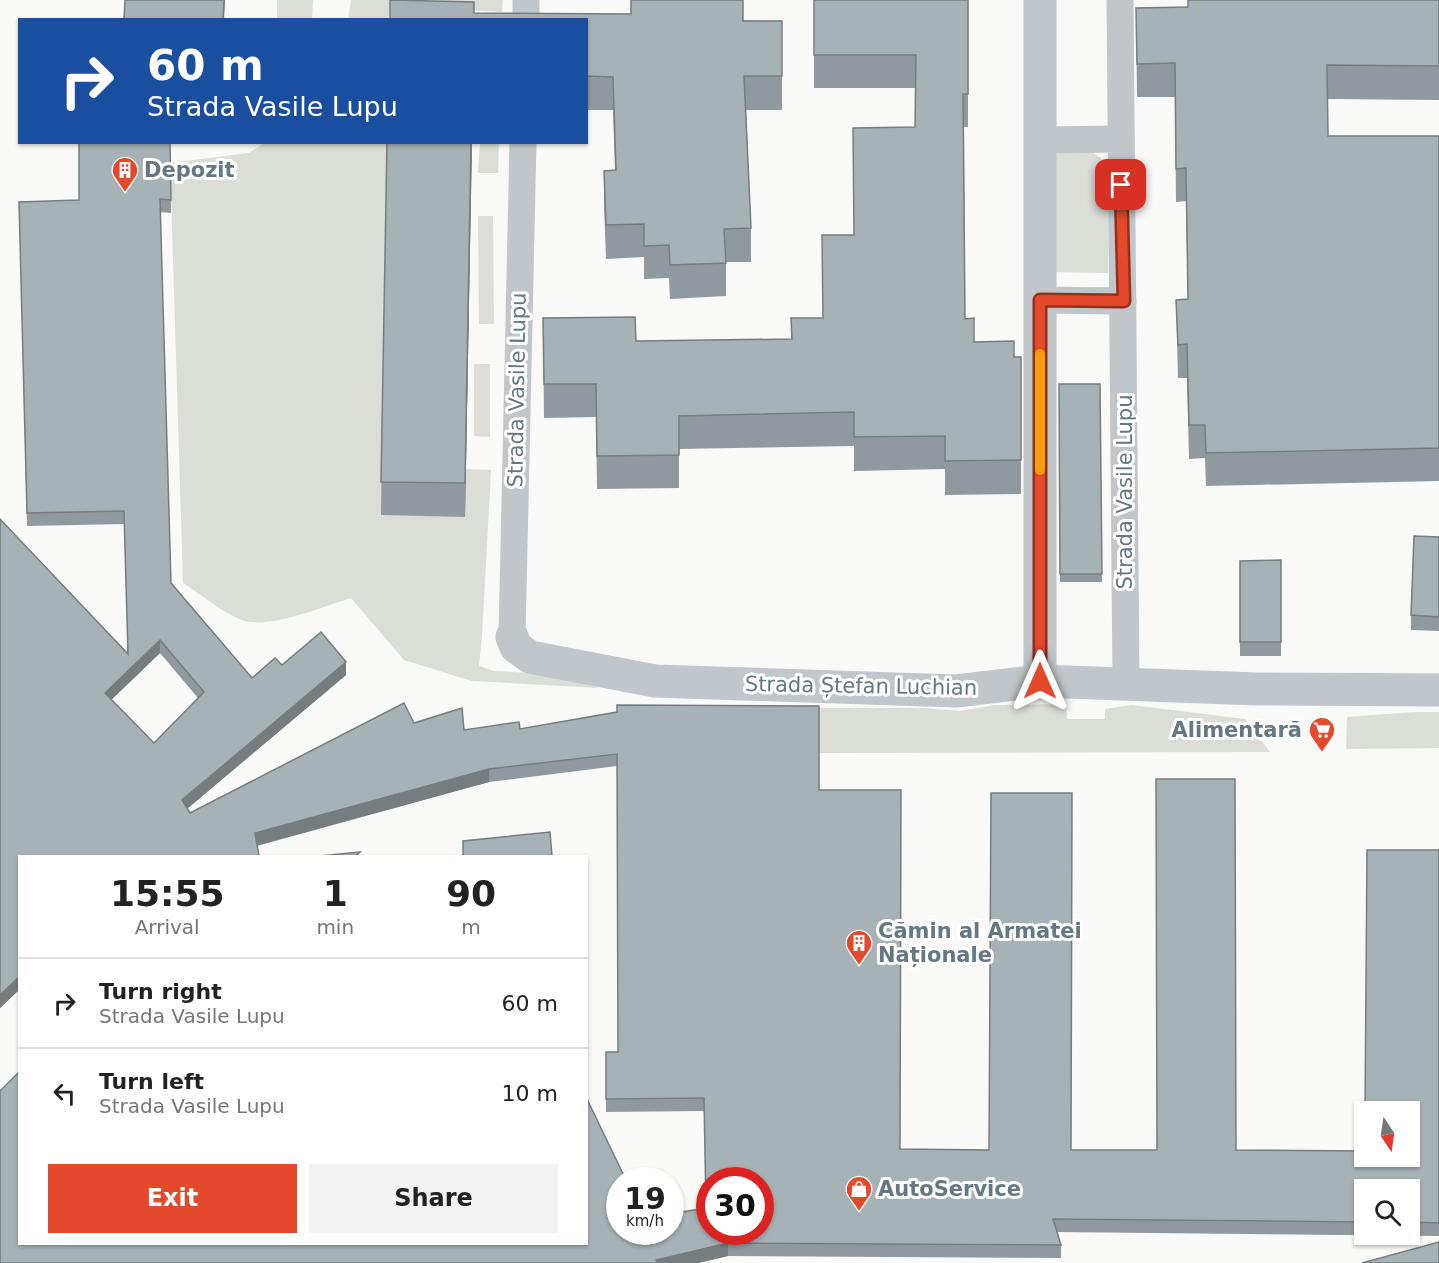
<!DOCTYPE html>
<html lang="en">
<head>
<meta charset="utf-8">
<style>
	body { margin:0; font-family:"DejaVu Sans",sans-serif; background:#f2f2f2; color:#222; height:100vh; display:flex; flex-direction:column; font-size:22px; white-space:nowrap }
	* { box-sizing:border-box; margin:0 }
	p { font-size:20px; color:#767676 }
	.icon { flex:none; width:33px; height:33px; fill:none; stroke:currentColor; stroke-width:2; stroke-linecap:round; stroke-linejoin:round }
	.map { position:relative; flex:1; overflow:hidden }
	.details { position:absolute; left:18px; top:855px; width:570px; height:390px; display:flex; flex-direction:column; background:#fff; border-radius:0px; box-shadow:0 2px 4px #0004 }
	.details>* { flex:none }
	.hud { position:absolute; left:18px; top:18px; width:570px; height:126px; border-radius:0px; box-shadow:0 2px 4px #0004; background:#1a4fa0; color:#fff; overflow:hidden }
	.needle { width:39px; rotate:167deg }
	.fabs { position:absolute; left:1354px; top:1101px; display:grid; gap:12px }
	.fabs a { display:grid; place-items:center; width:66px; height:66px; border-radius:0px; background:#fff; box-shadow:0 2px 4px #0004; font-size:30px }
	.speed { position:absolute; left:606px; top:1167px; display:flex; gap:12px; font-size:30px; font-weight:700; text-align:center }
	.speed>* { display:grid; place-content:center; width:78px; height:78px; border-radius:50%; background:#fff; box-shadow:0 2px 4px #0004; line-height:1 }
	.speed small { font-size:15px; font-weight:400 }
	.speed .limit { border:9px solid #d22; background:#fff; color:#111 }
	.pin { position:absolute; display:grid; place-items:center; width:51px; height:51px; color:#fff; margin:-26px; border-radius:12px; box-shadow:0 3px 9px #0006 }
	.me { position:absolute; width:66px; margin:-33px; rotate:0deg; stroke-linejoin:round; filter:drop-shadow(0 0 4px #0008) }
	.turn { display:flex; align-items:center; gap:21px; height:126px; padding:0 30px; font-size:27px }
	.turn .icon { width:78px; height:78px; stroke-width:2.5 }
	.turn b { display:block; font-size:42px; line-height:51px }
	.eta { display:flex; justify-content:space-evenly; align-items:center; height:102px; text-align:center }
	.eta b { font-size:36px; font-weight:800; line-height:42px }
	.cta { display:flex; gap:12px; margin-top:auto; padding:12px 30px }
	.cta a { flex:1; height:69px; border-radius:0px; background:#e5492c; color:#fff; font-size:24px; font-weight:800; line-height:69px; text-align:center }
	.cta a+a { background:#f2f2f2; color:#222 }
	ul { padding:0; list-style:none }
	li { display:flex; align-items:center; gap:18px; height:90px; padding:0 30px; border-top:2px solid #e0e0e0 }
	li div { flex:1 }
	li b { display:block; font-size:22px }
	li em { font-style:normal }
	.map>svg:first-child { display:block }
	.green { fill:#daded6 }
	.lines { fill:none; stroke-linecap:round; stroke-linejoin:round }
	.service { stroke:#c0c6c9; stroke-width:27 }
	.minor { stroke:#c0c6c9; stroke-width:33 }
	.wall { fill:#90999d; fill-rule:evenodd }
	.shaded-wall { fill:#757d7f }
	.building { fill:#a7b2b6; stroke:#757d7f; stroke-width:1.5; fill-rule:evenodd }
	.route-casing { stroke:#952f1d; stroke-width:15 }
	.route { stroke:#e5492c; stroke-width:10 }
	.slow { stroke:#f59e0b; stroke-width:10 }
	.labels { text-anchor:middle; stroke-width:6; stroke-linejoin:round; paint-order:stroke }
	.poi-label { font-size:21px; font-weight:bold; fill:#647882; stroke:#fff; text-anchor:start }
	.street-label { font-size:21px; fill:#647882; stroke:#fff }
</style>
</head>
<body>
<div class="map">
<svg width="1439" height="1263" viewBox="0 0 1439 1263">
	<rect width="100%" height="100%" fill="#f9f9f7"/>
	<g class="green">
		<path d="M277,0H313L312,19H277Z"/>
		<path d="M351,0H503L502,12L393,6L391,19L348,20Z"/>
		<path d="M264,143H388L464,517L466,469L491,470L482,636L479,666L494,671L568,675L598,688L472,681L404,660L351,598C324,606 269,630 242,620C221,612 202,595 183,583L170,163L249,153Z"/>
		<path d="M480,143H499L498,173H478Z"/>
		<path d="M1089,150L1110,165L1108,273L1052,272L1054,151Z"/>
		<path d="M478,216H493L494,324H479Z"/>
		<path d="M474,364H490V437L474,436Z"/>
		<path d="M1066,704L1067,719H1105V709L1131,705L1245,719L1270,752L819,753V719L636,708H926L960,711L994,705Z"/>
		<path d="M1414,712H1439V748L1346,749L1347,717Z"/>
	</g>
	<g class="lines">
		<g class="service">
			<path d="M1120,0L1126,683"/>
			<path d="M526,20V0"/>
			<path d="M1040,140L1121,139"/>
			<path d="M1040,300L1123,301"/>
			<path d="M512,637L523,142"/>
		</g>
		<g class="minor">
			<path d="M512,637L516,647L530,657L655,681L956,691L1040,681L1257,689L1439,690"/>
			<path d="M1040,681V0"/>
		</g>
	</g>
	<g class="wall">
		<path d="M814,0H968V127H964L965,319L974,342L1014,357H1021V494L945,495V469L854,471V446L679,449V488L597,489L596,417L544,418L543,318L636,341L791,339L823,318L853,235L915,127V88H814Z"/>
		<path d="M1439,0V100L1328,99V136H1439V481L1206,486L1205,458L1189,459L1187,378H1178L1176,300L1188,299L1186,201L1176,202L1175,97H1137L1136,8Z"/>
		<path d="M474,13L782,21V110H746L751,228V262H726V296L670,299L669,278L644,279V257L606,259L604,204V171L615,170L613,110H586V20H390Z"/>
		<path d="M79,142H170L171,213L160,212L171,583L252,678L275,658L282,665L321,632L346,662V675L187,809L190,813L404,703L414,723L462,708L464,730L519,722L520,729L617,712V705L819,706V790H901L900,1149L989,1150L991,793H1072L1071,1150H1157L1156,779H1235L1236,1150L1365,1151V1156H1410V1112H1365L1367,850H1439V1236L1057,1232L1061,1245V1258L728,1256L698,1263H0V1091L20,1071V1244H586V1097L626,1180H620V1232H670V1214L706,1208L704,1111L606,1112V1052H618L617,766L489,782L257,846L259,856H20V989L0,1008V519L128,654L124,524L27,526L19,202L79,200ZM160,653L198,698L154,743L111,700ZM710,1180H760V1232H710ZM1365,1190H1410V1234H1365Z"/>
		<path d="M387,142H472L465,517L381,515Z"/>
		<path d="M1059,384H1100L1102,582H1060Z"/>
		<path d="M1439,537V631L1411,630V615Z"/>
		<path d="M1281,560V656H1240V561Z"/>
	</g>
	<g class="shaded-wall">
		<path d="M224,0H225L224,20H223Z"/>
		<path d="M471,142H472L465,517V483Z"/>
		<path d="M160,640V653L105,706V693Z"/>
		<path d="M346,662V675L182,813V800Z"/>
		<path d="M489,769V782L255,846V833Z"/>
		<path d="M20,976V989L0,1008V995Z"/>
		<path d="M728,1243V1256L698,1263H656V1260Z"/>
	</g>
	<g class="building">
		<path d="M125,0H224L223,20H124Z"/>
		<path d="M390,0L474,2V13L631,14V0H743V21H782V76H744L751,228L724,229L726,263L670,265L669,245L644,246V224L606,225L604,171L616,170L613,77L586,76V20H390Z"/>
		<path d="M814,0H968V94H963L965,319L974,318V342L1014,341V357H1021V460L945,461V436L854,437V412L679,416V455L597,456L596,384H544L543,318L635,317L636,341L792,339L791,318H823L822,235H854L853,128L915,127L916,55H814Z"/>
		<path d="M1188,0H1439V66L1327,65L1328,136H1439V448L1206,453L1205,425H1189L1187,344L1178,345L1176,300L1188,299L1186,168L1176,169L1175,63L1137,64L1136,8L1188,7Z"/>
		<path d="M79,142H170L171,200L160,199L171,583L252,678L275,658L282,665L321,632L346,662L182,800L190,813L404,703L414,723L462,708L464,730L519,722L520,729L617,712V705L819,706V790H901L900,1149L989,1150L991,793H1072L1071,1150H1157L1156,779H1235L1236,1150L1365,1151V1156H1410V1112H1365L1367,850H1439V1223L1410,1222V1190H1365V1222L1053,1219L1061,1245L728,1243L656,1260L657,1263H0V1091L20,1071V1244H586V1097L626,1180H620V1232H670V1214L706,1208L704,1098L606,1099V1052H618L617,754L489,769L255,833L259,856H20V976L0,995V519L128,654L124,511L27,513L19,202L79,200ZM160,640L204,692L154,743L105,693ZM710,1180H760V1232H710Z"/>
		<path d="M387,142H471L465,483L381,482Z"/>
		<path d="M1059,384H1100L1102,574H1060Z"/>
		<path d="M1414,536L1439,537V617L1411,615Z"/>
		<path d="M1281,560V642H1240V561Z"/>
		<path d="M550,832L552,856H463V841Z"/>
		<path d="M360,852L356,856H320Z"/>
		<path d="M1439,1242V1263H1362Z"/>
	</g>
	<g class="lines">
		<g class="route-casing">
			<path id="route" d="M1040,681V300L1124,301L1121,185"/>
		</g>
		<use href="#route" class="route"/>
		<path class="slow" d="M1040,354V470"/>
	</g>
	<defs>
		<g id="building-pin" transform="scale(1.35)"><path d="M0 17L-7.5 6A9.5 9.5 0 1 1 7.5 6Z" fill="#e5492c" stroke="#fff"/><path d="M-4-6H4V6H1V3H-1V6H-4ZM-2.5-4.3h1.7v1.8h-1.7ZM.8-4.3h1.7v1.8H.8ZM-2.5-1h1.7V.8h-1.7ZM.8-1h1.7V.8H.8Z" fill="#fff"/></g>
		<g id="supermarket-pin" transform="scale(1.35)"><path d="M0 17L-7.5 6A9.5 9.5 0 1 1 7.5 6Z" fill="#e5492c" stroke="#fff"/><path d="M-6-5.5h2.5l.6 2H6L4.5 2H-2.5L-4.4-4H-6ZM-1.5 3.2a1.3 1.3 0 1 0 .1 0ZM3 3.2a1.3 1.3 0 1 0 .1 0Z" fill="#fff"/></g>
		<g id="shop-pin" transform="scale(1.35)"><path d="M0 17L-7.5 6A9.5 9.5 0 1 1 7.5 6Z" fill="#e5492c" stroke="#fff"/><path d="M-5-2.5h2.3a2.7 3.5 0 0 1 5.4 0H5L5.5 6h-11ZM-1.5-2.5h3a1.5 2.3 0 0 0-3 0Z" fill="#fff"/></g>
	</defs>
	<g fill-rule="evenodd">
		<use href="#building-pin" x="125" y="170"/>
		<use href="#supermarket-pin" x="1322" y="730"/>
		<use href="#building-pin" x="859" y="943"/>
		<use href="#shop-pin" x="859" y="1189"/>
	</g>
	<g class="labels">
		<g class="poi-label">
			<text x="144" y="177">Depozit</text>
			<text x="1302" y="737" text-anchor="end">Alimentară</text>
			<text x="878" y="938">Cămin al Armatei<tspan x="878" dy="24">Naționale</tspan></text>
			<text x="878" y="1196">AutoService</text>
		</g>
		<g class="street-label">
			<text transform="translate(517 390) rotate(-89)" y="7">Strada Vasile Lupu</text>
			<text transform="translate(1125 492) rotate(-90)" y="7">Strada Vasile Lupu</text>
			<text transform="translate(861 686) rotate(1)" y="7">Strada Ștefan Luchian</text>
		</g>
	</g>
</svg>
<div class="fabs">
<a><svg class="needle" viewBox="-14 -14 28 28"><path d="M0-13l5 13h-10z" fill="#e53935"/><path d="M0 13l5-13h-10z" fill="#767676"/></svg></a>
<a><svg class="icon" aria-label="search" viewBox="0 0 24 24"><circle cx="10" cy="10" r="6"/><path d="M15 15l6 6"/></svg></a>
</div>
<div class="speed"><div>19<small>km/h</small></div><div class="limit">30</div></div>
<div class="pin" style="left:1121px;top:185px;background:#d93025"><svg class="icon" aria-label="arrive" viewBox="0 0 24 24"><path d="M6 21V4h12l-3 4 3 4H6"/></svg></div>
<svg class="me" style="left:1040px;top:681px" viewBox="-20 -20 40 40"><path d="M0-17L14 15 0 8-14 15z" fill="#e5492c" stroke="#fff" stroke-width="4"/></svg>
<div class="hud">
<div class="turn"><svg class="icon" aria-label="right" viewBox="0 0 24 24"><path d="M7 20v-9h11M14 6l5 5-5 5"/></svg><div><b>60 m</b>Strada Vasile Lupu</div></div>
</div>
<section class="details">
<div class="eta">
<div><b>15:55</b><p>Arrival</p></div>
<div><b>1</b><p>min</p></div>
<div><b>90</b><p>m</p></div>
</div>
<ul>
<li><svg class="icon" aria-label="right" viewBox="0 0 24 24"><path d="M7 20v-9h11M14 6l5 5-5 5"/></svg><div><b>Turn right</b><p>Strada Vasile Lupu</p></div><em>60 m</em></li>
<li><svg class="icon" aria-label="left" viewBox="0 0 24 24"><path d="M17 20v-9H6M10 6l-5 5 5 5"/></svg><div><b>Turn left</b><p>Strada Vasile Lupu</p></div><em>10 m</em></li>
</ul>
<div class="cta"><a>Exit</a><a>Share</a></div>
</section>
</div>
</body>
</html>
